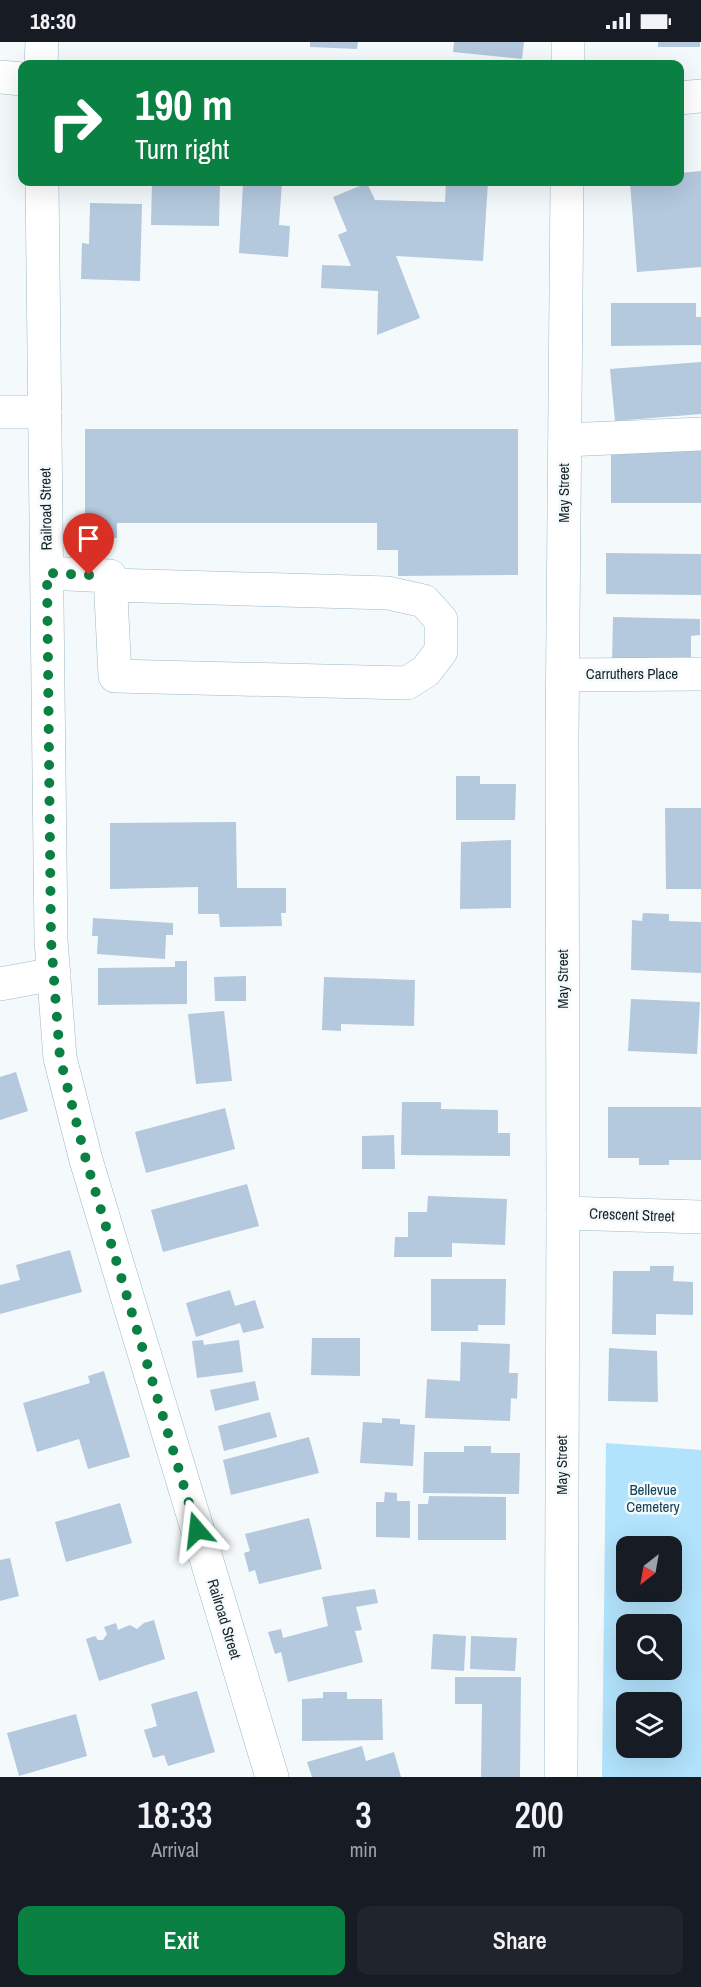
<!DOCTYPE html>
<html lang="en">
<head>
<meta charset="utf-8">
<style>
	body { margin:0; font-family:"Archivo Narrow",sans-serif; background:#20242c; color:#f1f3f6; height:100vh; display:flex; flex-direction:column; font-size:22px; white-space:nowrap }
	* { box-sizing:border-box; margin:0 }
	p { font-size:20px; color:#9ea1a6 }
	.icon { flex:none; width:33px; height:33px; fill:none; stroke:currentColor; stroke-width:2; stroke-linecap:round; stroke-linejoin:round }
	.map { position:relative; height:1735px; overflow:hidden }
	.side { display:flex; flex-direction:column; background:#171b24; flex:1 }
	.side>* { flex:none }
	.top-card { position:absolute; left:18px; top:18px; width:666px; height:126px; border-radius:12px; box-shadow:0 6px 24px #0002; background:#0b8043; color:#fff; overflow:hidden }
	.needle { width:39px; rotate:211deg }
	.controls { position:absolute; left:616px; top:1494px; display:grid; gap:12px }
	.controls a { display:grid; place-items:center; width:66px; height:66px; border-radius:12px; background:#171b24; box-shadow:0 6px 24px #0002; font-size:30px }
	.pin { position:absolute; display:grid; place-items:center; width:51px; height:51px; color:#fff; margin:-62px -26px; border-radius:50% 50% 50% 0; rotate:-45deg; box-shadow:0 0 6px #0007 }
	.pin .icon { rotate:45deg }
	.me { position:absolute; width:66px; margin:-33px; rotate:343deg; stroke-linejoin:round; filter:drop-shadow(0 0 4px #0008) }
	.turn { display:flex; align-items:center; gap:21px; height:126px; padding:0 18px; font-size:27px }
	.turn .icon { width:78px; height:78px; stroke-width:2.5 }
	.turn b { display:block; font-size:42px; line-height:51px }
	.eta { display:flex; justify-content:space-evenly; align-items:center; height:102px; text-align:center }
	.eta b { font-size:36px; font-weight:600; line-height:42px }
	.primary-button { display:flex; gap:12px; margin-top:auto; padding:12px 18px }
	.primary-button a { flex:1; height:69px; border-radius:12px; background:#0b8043; color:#fff; font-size:24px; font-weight:600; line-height:69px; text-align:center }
	.primary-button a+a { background:#20242c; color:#f1f3f6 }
	.status { display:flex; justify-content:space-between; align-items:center; height:42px; padding:0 30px; background:#171b24; direction:ltr }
	.status svg { height:16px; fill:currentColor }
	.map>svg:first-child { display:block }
	.green { fill:#b2e3fc; fill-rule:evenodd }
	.building { fill:#b4c8de }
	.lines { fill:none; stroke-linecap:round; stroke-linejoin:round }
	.minor-casing { stroke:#9db9c7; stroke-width:34 }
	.major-casing { stroke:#9db9c7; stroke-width:34 }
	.minor { stroke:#fff; stroke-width:33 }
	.major { stroke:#fff; stroke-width:33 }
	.route { stroke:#0b8043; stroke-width:10; stroke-dasharray:0 18 }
	.labels { text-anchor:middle; stroke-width:5; stroke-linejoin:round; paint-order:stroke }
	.street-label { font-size:15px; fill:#192429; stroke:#f4f9fc }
	.park-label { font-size:15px; fill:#134156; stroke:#f4f9fc }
</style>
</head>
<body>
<div class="status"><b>18:30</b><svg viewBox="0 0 49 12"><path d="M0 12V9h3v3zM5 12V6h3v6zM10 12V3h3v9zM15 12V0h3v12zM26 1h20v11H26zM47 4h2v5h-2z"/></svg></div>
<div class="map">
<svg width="701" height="1735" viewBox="0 0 701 1735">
	<rect width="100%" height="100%" fill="#f4f9fc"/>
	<path class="green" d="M606,1401L701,1408V1735H602ZM627,1504H672V1550H627ZM627,1582H672V1628H627ZM627,1660H672V1706H627Z"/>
	<g class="building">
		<path d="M310,0H358L357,7L310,5Z"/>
		<path d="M454,0H524L522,17L453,10Z"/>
		<rect x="658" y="0" width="42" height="5"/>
		<path d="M701,129V225L637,230L630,140H680V131Z"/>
		<path d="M152,140H220L219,184L151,183Z"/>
		<path d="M236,140H282L279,183L290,184L288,215L239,211L243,143H235Z"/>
		<path d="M446,140H488L483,219L396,214L420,276L377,293L378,249L321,246L322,223L351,224L338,193L347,189L333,155L367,141L375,158L445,160Z"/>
		<path d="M90,161L142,162L140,239L81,237L82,201L89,202Z"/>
		<path d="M611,261H696V275H701V303L611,304Z"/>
		<path d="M701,320V372L615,379L610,327Z"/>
		<path d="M85,387H518V533L398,534V508H377V481H117V496H85Z"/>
		<rect x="611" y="408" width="90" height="53"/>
		<path d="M606,511L701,512V553L606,552Z"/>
		<path d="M613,575L700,577V593L691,594V622L612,621Z"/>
		<path d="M456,734H480V742H516L515,778H456Z"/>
		<path d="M665,766H701V847H666Z"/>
		<path d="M236,780L237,846H286V871H281L282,884L220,885L219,872H198V845L110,847V781Z"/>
		<path d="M511,798V866L460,867L461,800Z"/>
		<path d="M643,871L669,872V879L701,880V931L631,928L632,878L642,879Z"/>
		<path d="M93,876L173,881V893H166L165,917L97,912L98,894H92Z"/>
		<path d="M175,919H187V962L98,963V926L175,925Z"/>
		<path d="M246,934V959H215L214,935Z"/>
		<path d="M324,935L415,938L414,984L341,982V989L322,988Z"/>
		<path d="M631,957L700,960L697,1012L628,1009Z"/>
		<path d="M224,969L232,1039L196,1042L188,972Z"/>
		<path d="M16,1030L28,1069L0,1078V1035Z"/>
		<path d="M402,1060H441V1067L498,1068V1091H510V1114L401,1113Z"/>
		<path d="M608,1065H701V1118H669V1123H639V1116H608Z"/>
		<path d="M225,1066L235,1107L146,1131L135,1090Z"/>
		<path d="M394,1093L395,1127H362V1094Z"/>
		<path d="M247,1142L259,1184L163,1210L151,1168Z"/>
		<path d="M428,1154L507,1157L505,1203L452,1201V1215H394L395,1195H408V1170H427Z"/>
		<path d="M70,1208L82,1250L0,1272V1243L20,1238L16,1223Z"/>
		<path d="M650,1224H674L673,1239L693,1240V1273L656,1272V1293L612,1292L613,1229H650Z"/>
		<path d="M431,1237H506L505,1283H478V1289H431Z"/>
		<path d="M230,1248L235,1264L255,1258L264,1286L243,1291L240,1281L196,1295L186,1261Z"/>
		<path d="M312,1296H360V1334L311,1333Z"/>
		<path d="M203,1298L204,1303L239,1298L243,1330L197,1336L192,1299Z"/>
		<path d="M461,1300L510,1302L509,1331H518L517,1357L511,1356L510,1379L425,1376L427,1337L460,1339Z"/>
		<path d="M609,1306L657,1309L658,1360L608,1359Z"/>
		<path d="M104,1329L130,1415L88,1427L79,1397L37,1410L23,1361L90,1341L88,1334Z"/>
		<path d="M255,1339L259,1358L215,1369L210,1348Z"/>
		<path d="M270,1370L277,1395L224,1409L218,1384Z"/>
		<path d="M382,1376L400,1377V1382L415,1383L413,1424L360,1421L363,1380L382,1381Z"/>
		<path d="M309,1395L319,1431L231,1453L223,1418Z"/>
		<path d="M464,1404H491V1411H520L519,1452L423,1451L424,1410H464Z"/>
		<path d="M385,1450L397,1451V1459H410V1496L376,1495V1460H384Z"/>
		<path d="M429,1454L506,1455V1498H418V1462H428Z"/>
		<path d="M120,1461L132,1501L66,1520L55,1480Z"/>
		<path d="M309,1476L322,1527L259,1542L255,1528L249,1530L244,1511L250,1509L245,1492Z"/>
		<path d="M10,1516L19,1554L0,1559V1518Z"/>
		<path d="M375,1547L378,1561L356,1565L362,1588L355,1589L363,1620L288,1640L281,1610L275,1612L268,1590L281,1587L283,1596L328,1584L322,1555Z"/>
		<path d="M154,1578L165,1617L99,1639L86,1597L95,1594L98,1598H103L107,1592L104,1585L116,1581L118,1588L130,1583L137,1587L144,1581Z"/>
		<path d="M433,1592L466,1594L464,1629L431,1627Z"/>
		<path d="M471,1594L517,1596L515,1629L470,1627Z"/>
		<path d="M455,1635H521L520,1735H481L482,1662H455Z"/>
		<path d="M197,1649L215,1710L168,1724L164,1713L153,1716L144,1688L157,1684L151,1662Z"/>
		<path d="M323,1650H347V1657H382L383,1698L302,1699V1657L323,1656Z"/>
		<path d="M76,1672L87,1714L19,1734L7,1691Z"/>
		<path d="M362,1704L366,1719L394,1710L401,1735H312L307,1720Z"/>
	</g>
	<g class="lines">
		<g class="minor-casing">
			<g id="minor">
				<path d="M41,22L42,0"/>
				<path d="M42,140L51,898L60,1016L86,1118L272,1735"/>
				<path d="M0,370H45"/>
				<path d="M565,398L701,392"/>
				<path d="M47,531L110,534L115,634L407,641L426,629L441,609V578L424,559L388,551L111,543"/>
				<path d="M563,633L701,632"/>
				<path d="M0,942L54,932"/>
				<path d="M563,1171L701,1175"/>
			</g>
		</g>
		<g class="major-casing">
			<g id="major">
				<path d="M568,22V0"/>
				<path d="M0,35L22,37"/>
				<path d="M680,56L701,54"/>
				<path d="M561,1735L563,1171L562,695L567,140"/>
			</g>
		</g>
		<use href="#minor" class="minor"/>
		<use href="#major" class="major"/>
	</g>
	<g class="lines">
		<path class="route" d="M89,533L47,531L51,898L60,1016L86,1118L197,1488"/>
	</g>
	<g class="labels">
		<g class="street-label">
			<text transform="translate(564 451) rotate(-90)" y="5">May Street</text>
			<text transform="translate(46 467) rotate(-91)" y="5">Railroad Street</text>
			<text x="632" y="637">Carruthers Place</text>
			<text transform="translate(563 937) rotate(-90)" y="5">May Street</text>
			<text transform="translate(632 1173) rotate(2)" y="5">Crescent Street</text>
			<text transform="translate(562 1423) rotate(-90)" y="5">May Street</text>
			<text transform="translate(224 1577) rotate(73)" y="5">Railroad Street</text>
		</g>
		<g class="park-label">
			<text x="653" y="1453">Bellevue<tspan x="653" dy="17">Cemetery</tspan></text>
		</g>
	</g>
</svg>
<div class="controls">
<a><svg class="needle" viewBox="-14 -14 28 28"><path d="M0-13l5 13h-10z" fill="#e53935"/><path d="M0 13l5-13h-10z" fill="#9ea1a6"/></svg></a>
<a><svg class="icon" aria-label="search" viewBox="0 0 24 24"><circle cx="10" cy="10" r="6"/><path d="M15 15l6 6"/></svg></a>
<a><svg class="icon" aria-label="layers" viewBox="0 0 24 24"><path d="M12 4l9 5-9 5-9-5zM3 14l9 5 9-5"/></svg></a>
</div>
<div class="pin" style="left:89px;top:533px;background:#d93025"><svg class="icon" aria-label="arrive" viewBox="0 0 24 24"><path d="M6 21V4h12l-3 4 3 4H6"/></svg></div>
<svg class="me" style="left:197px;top:1488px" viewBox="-20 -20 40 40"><path d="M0-17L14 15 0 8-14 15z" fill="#0b8043" stroke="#fff" stroke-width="4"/></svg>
<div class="top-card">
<div class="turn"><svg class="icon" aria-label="right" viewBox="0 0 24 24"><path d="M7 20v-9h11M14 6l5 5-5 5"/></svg><div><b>190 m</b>Turn right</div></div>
</div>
</div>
<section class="side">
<div class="eta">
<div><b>18:33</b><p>Arrival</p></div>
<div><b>3</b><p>min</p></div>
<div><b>200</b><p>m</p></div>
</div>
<div class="primary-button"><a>Exit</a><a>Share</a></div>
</section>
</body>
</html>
